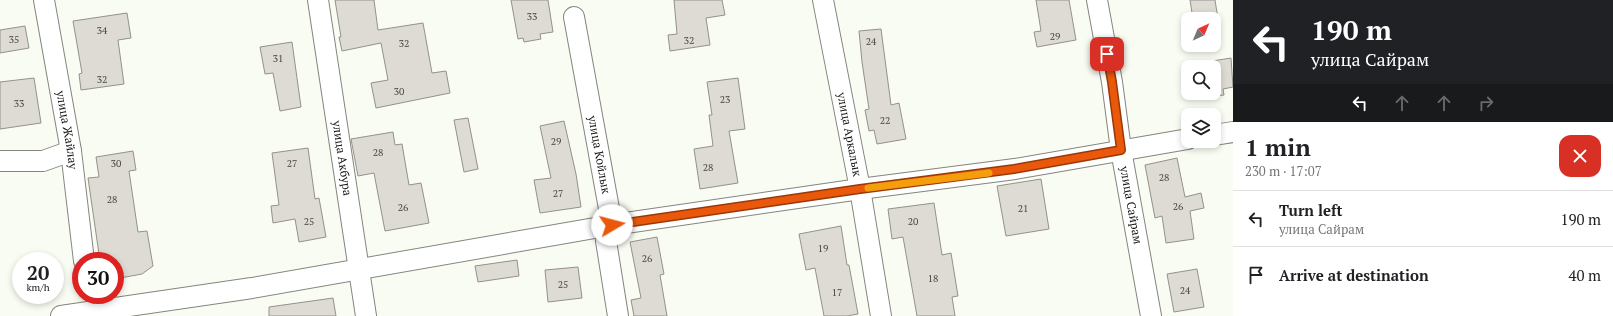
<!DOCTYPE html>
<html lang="en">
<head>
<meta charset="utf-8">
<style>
	body { margin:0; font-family:"PT Serif",serif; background:#f2f2f2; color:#202124; height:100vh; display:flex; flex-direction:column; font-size:15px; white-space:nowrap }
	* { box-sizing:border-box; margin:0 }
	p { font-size:13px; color:#757577 }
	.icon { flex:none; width:22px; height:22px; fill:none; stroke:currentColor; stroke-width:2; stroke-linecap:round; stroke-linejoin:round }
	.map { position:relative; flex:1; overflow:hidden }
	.side { display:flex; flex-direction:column; background:#fff; width:380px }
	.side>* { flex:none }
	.hud { background:#202124; color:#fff; overflow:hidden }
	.needle { width:26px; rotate:44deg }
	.fabs { position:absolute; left:1181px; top:12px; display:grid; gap:8px }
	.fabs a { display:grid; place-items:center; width:40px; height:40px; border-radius:8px; background:#fff; box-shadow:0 2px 6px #0003; font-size:20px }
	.speed { position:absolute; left:12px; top:252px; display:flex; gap:8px; font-size:20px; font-weight:700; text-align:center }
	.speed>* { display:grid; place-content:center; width:52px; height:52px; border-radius:50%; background:#fff; box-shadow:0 2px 6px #0003; line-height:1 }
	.speed small { font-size:10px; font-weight:400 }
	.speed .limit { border:6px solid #d22; background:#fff; color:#111 }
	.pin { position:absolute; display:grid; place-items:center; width:34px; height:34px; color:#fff; margin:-17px; border-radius:8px; box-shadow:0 2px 6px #0006 }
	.me { position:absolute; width:44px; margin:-22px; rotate:82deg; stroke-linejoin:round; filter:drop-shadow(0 0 3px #0008) }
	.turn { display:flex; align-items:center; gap:14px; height:84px; padding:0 12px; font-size:18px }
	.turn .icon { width:52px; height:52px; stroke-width:2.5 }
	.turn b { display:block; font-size:28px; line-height:34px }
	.lanes { display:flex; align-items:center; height:38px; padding:0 12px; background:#0003; justify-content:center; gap:20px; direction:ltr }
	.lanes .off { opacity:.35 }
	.round { display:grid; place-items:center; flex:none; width:42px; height:42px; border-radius:12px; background:#f2f2f2 }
	.head { display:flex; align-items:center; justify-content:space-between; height:68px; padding:0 12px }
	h1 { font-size:24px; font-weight:800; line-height:30px }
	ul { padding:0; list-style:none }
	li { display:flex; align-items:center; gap:12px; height:56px; padding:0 12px; border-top:1px solid #e0e0e0 }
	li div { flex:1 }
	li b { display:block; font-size:15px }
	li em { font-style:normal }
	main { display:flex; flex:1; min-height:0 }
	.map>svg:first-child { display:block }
	.building { fill:#dddbd3; stroke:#94918a }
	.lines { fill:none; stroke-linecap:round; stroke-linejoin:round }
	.minor-casing { stroke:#83867e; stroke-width:22 }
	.minor { stroke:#fff; stroke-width:20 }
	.route-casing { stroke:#983908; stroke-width:10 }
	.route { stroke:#ea580c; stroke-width:7 }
	.slow { stroke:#f59e0b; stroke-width:7 }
	.labels { text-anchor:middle; stroke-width:4; stroke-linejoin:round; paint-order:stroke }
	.number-label { font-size:10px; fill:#474743 }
	.street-label { font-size:12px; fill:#151613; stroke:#fff }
</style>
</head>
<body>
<main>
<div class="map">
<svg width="1233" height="316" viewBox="0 0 1233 316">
	<rect width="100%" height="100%" fill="#f9fcf3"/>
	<g class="building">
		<path d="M335,0H374L378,30L423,23L432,73L446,71L450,93L376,108L371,83L388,80L381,43L342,51L339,37H341Z"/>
		<path d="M511,0H548L553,32L540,34L541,39L524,42L523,38L518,39Z"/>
		<path d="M674,0H722L725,15L706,18L710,45L670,51L668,35L677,34Z"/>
		<path d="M1036,0H1069L1076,40L1037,47L1034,32L1041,31Z"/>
		<path d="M1190,0H1215L1218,19H1193Z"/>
		<path d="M127,13L131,38L118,40L124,84L81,90L79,74L82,73L73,21Z"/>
		<path d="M25,26L29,48L0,53V30Z"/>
		<path d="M881,29L891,105L899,103L906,139L877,144L874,130L869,131L865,110L869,109L862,62L859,31Z"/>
		<path d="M292,42L301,107L280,111L273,73L265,74L260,47Z"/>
		<path d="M1231,58L1233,87L1223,89L1224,95L1192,99V93H1214V67H1188V69L1187,65Z"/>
		<path d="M34,78L41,123L0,129V82Z"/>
		<path d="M738,78L745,129L729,131L738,183L700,189L694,149L713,146L709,115H712L707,82Z"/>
		<path d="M468,118L478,169L464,172L454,120Z"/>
		<path d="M564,121L576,174L581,207L540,213L534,180L551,178L540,126Z"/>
		<path d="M393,132L395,145L402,144L409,185L421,183L429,223L385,231L374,173L358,176L351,139Z"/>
		<path d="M308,148L315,199L319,198L326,237L299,242L295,219L273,223L271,206L279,205L272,153Z"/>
		<path d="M133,151L136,170L129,171L138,232L147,231L153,266L142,274L115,279V261H100L88,178L99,177L96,157Z"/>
		<path d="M1177,158L1185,197L1201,193L1204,208L1190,211L1194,239L1166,243L1162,216L1155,218L1145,165Z"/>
		<path d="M1041,179L1049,229L1006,236L997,186Z"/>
		<path d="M934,203L942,255L951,253L958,296L952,297L955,316H917L903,237L892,239L888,209Z"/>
		<path d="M841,226L847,265H849L858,314L847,316H824L815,268L806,270L799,234Z"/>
		<path d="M657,237L664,274L660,275L667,316H634L631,300L641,298L630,242Z"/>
		<path d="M517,260L519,276L478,282L475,266Z"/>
		<path d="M578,267L582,298L548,302L545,270Z"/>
		<path d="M1197,269L1204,307L1174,312L1167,274Z"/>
		<path d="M333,298L336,316H269V307Z"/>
	</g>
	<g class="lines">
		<g class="minor-casing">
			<g id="minor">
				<path id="s1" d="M44,0L71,151L84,261"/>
				<path id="s2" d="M318,0L366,316"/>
				<path id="s3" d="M823,0L860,189L881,316"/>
				<path id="s4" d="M1097,0L1112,82L1121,150L1151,316"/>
				<path id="s5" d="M574,17L612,225L606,241L618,316"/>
				<path d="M1214,135L1233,132"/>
				<path d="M0,161H43L71,151"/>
				<path d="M61,316L252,288L612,225L860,189L1015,169L1188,139"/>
			</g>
		</g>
		<use href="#minor" class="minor"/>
	</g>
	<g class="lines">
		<g class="route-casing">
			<path id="route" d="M612,225L860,189L1014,169L1121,150L1112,82L1107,54"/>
		</g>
		<use href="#route" class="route"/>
		<path class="slow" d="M868,188L989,173"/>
	</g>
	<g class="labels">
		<g class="number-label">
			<text x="532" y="20">33</text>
			<text x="102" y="34">34</text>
			<text x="1055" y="40">29</text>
			<text x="14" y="43">35</text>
			<text x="689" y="44">32</text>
			<text x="871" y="45">24</text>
			<text x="404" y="47">32</text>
			<text x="278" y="62">31</text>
			<text x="102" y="83">32</text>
			<text x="399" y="95">30</text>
			<text x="725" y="103">23</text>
			<text x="19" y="107">33</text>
			<text x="885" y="124">22</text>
			<text x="556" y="145">29</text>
			<text x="378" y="156">28</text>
			<text x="116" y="167">30</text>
			<text x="292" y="167">27</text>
			<text x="708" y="171">28</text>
			<text x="1164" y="181">28</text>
			<text x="558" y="197">27</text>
			<text x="112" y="203">28</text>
			<text x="1178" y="210">26</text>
			<text x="403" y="211">26</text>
			<text x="1023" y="212">21</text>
			<text x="309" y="225">25</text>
			<text x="913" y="225">20</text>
			<text x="823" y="252">19</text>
			<text x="647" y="262">26</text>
			<text x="933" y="282">18</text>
			<text x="563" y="288">25</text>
			<text x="1185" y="294">24</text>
			<text x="837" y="296">17</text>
		</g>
		<g class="street-label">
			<text dy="4" stroke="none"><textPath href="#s1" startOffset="132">улица Жайлау</textPath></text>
			<text dy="4" stroke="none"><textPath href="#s3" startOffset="137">улица Аркалык</textPath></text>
			<text dy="4" stroke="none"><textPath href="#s5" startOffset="140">улица Койлык</textPath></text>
			<text dy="4" stroke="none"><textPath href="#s2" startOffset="160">улица Акбура</textPath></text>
			<text dy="4" stroke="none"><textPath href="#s4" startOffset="208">улица Сайрам</textPath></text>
		</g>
	</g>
</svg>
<div class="fabs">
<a><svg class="needle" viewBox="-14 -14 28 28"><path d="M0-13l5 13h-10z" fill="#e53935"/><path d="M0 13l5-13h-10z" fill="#757577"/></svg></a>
<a><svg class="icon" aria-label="search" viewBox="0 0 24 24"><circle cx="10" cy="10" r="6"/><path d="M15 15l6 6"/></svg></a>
<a><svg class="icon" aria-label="layers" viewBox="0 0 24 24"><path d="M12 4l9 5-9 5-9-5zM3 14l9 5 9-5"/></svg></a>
</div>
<div class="speed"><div>20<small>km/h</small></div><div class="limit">30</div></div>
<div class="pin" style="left:1107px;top:54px;background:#d93025"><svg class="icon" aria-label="arrive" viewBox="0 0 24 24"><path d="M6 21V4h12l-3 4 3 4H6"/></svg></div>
<svg class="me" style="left:612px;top:225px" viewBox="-20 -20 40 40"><circle r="19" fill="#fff"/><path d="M0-13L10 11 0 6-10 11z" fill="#ea580c"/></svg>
</div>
<section class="side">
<div class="hud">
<div class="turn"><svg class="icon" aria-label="left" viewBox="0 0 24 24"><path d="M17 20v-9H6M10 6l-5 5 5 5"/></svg><div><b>190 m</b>улица Сайрам</div></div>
<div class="lanes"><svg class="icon" aria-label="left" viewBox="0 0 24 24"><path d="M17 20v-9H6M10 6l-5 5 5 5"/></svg><svg class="icon off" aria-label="ahead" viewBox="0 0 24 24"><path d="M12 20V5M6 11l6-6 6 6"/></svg><svg class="icon off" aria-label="ahead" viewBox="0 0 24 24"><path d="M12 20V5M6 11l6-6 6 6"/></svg><svg class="icon off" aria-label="right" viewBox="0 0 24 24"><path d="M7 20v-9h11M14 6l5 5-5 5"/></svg></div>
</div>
<div class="head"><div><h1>1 min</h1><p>230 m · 17:07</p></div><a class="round" style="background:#d93025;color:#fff"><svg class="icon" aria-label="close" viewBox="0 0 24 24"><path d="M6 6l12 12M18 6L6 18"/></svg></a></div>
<ul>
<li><svg class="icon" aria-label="left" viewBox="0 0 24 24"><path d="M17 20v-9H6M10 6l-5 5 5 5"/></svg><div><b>Turn left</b><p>улица Сайрам</p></div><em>190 m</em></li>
<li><svg class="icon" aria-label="arrive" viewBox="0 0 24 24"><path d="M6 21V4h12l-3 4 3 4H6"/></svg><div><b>Arrive at destination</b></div><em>40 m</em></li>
</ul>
</section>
</main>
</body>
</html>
